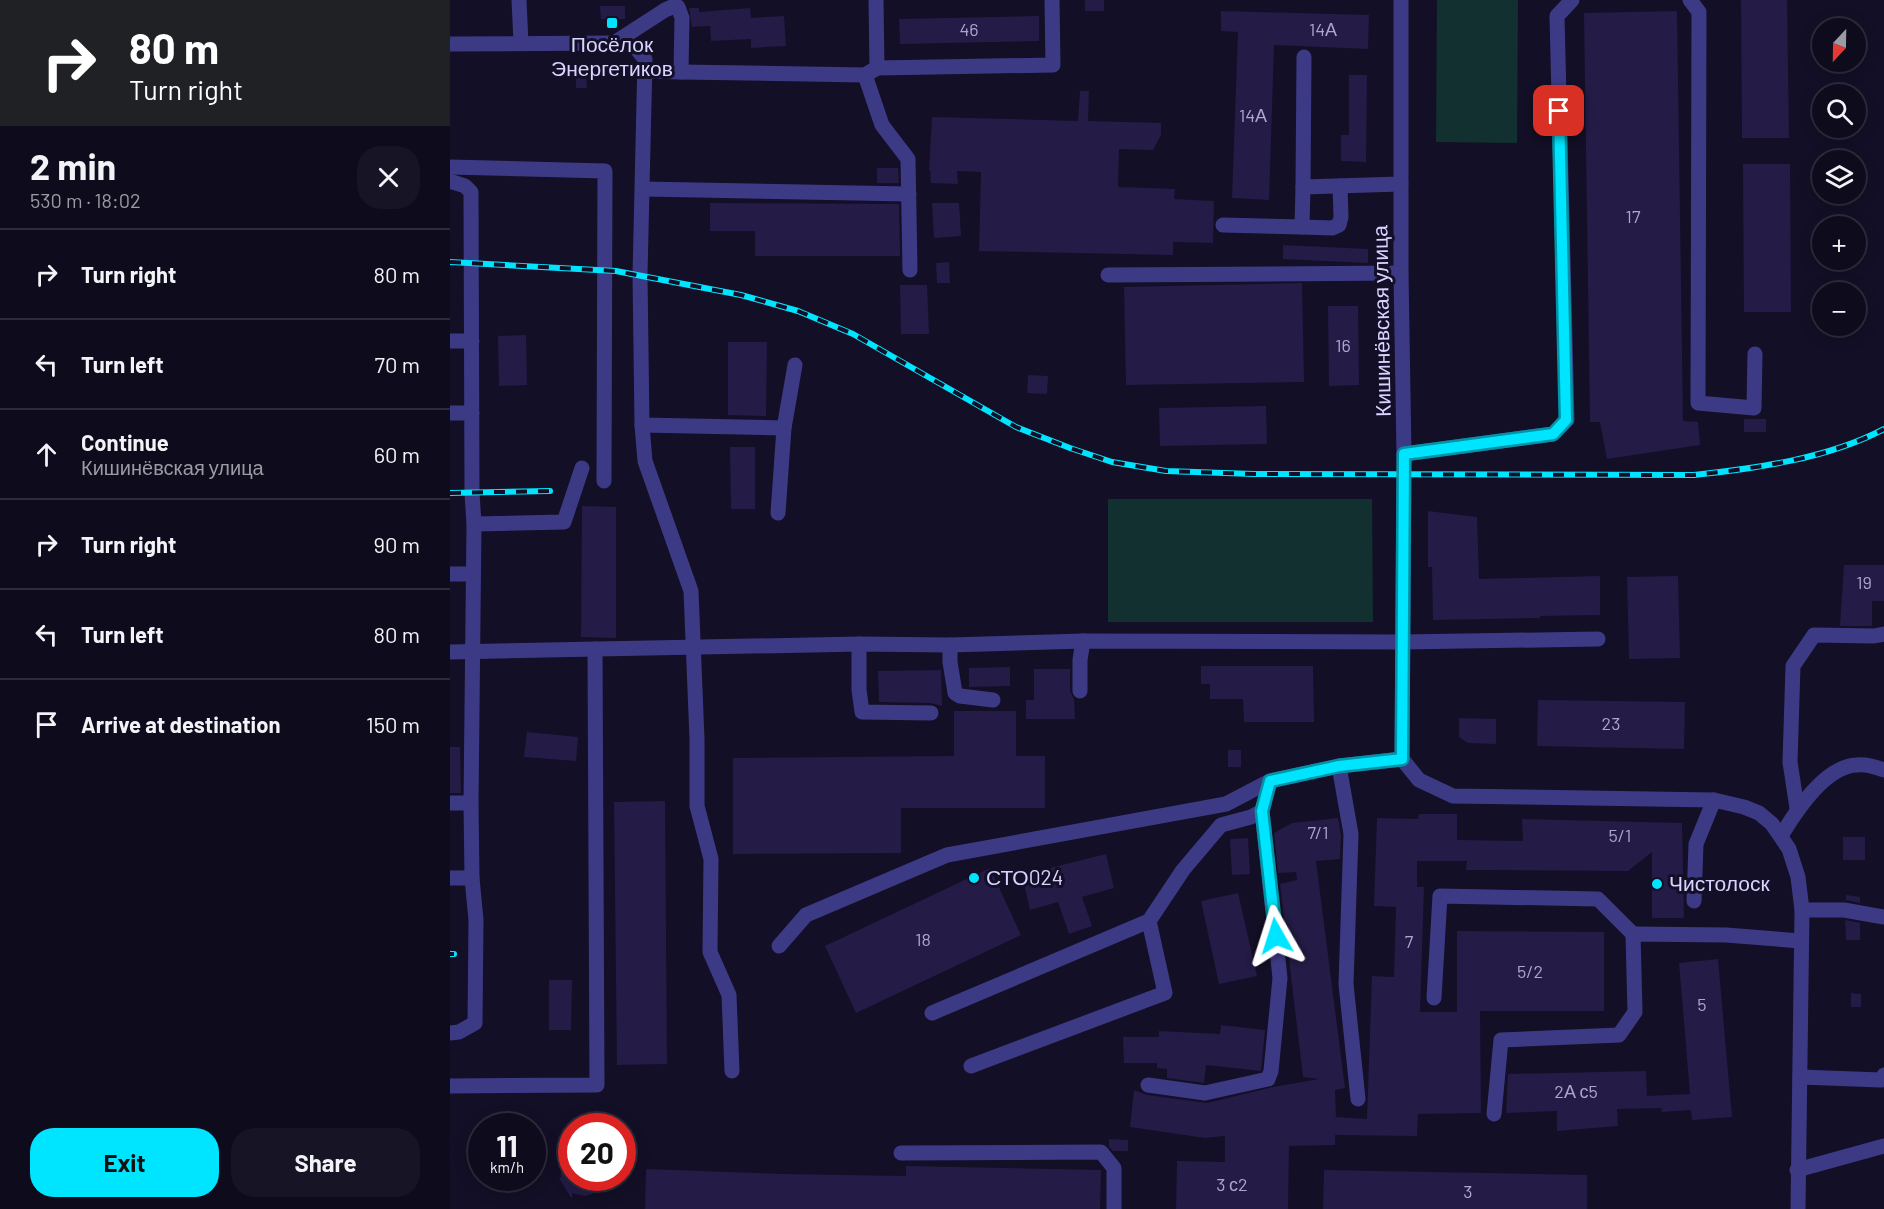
<!DOCTYPE html>
<html lang="en">
<head>
<meta charset="utf-8">
<style>
	body { margin:0; font-family:Barlow,sans-serif; background:#171425; color:#f1f3f6; height:100vh; display:flex; flex-direction:column; font-size:22px; white-space:nowrap }
	* { box-sizing:border-box; margin:0 }
	p { font-size:20px; color:#9b9ba3 }
	.icon { flex:none; width:33px; height:33px; fill:none; stroke:currentColor; stroke-width:2; stroke-linecap:round; stroke-linejoin:round }
	.map { position:relative; flex:1; overflow:hidden }
	.drawer { display:flex; flex-direction:column; background:#0e0b1c; width:450px }
	.drawer>* { flex:none }
	.top-card { background:#202124; color:#fff; overflow:hidden }
	.needle { width:39px; rotate:202deg }
	.tools { position:absolute; left:1362px; top:18px; display:grid; gap:12px }
	.tools a { display:grid; place-items:center; width:54px; height:54px; border-radius:50%; background:#0e0b1c; box-shadow:0 3px 15px #0003,0 0 0 2px #2e2b3b; font-size:30px }
	.speed { position:absolute; left:18px; top:1113px; display:flex; gap:12px; font-size:30px; font-weight:700; text-align:center }
	.speed>* { display:grid; place-content:center; width:78px; height:78px; border-radius:50%; background:#0e0b1c; box-shadow:0 3px 15px #0003,0 0 0 2px #2e2b3b; line-height:1 }
	.speed small { font-size:15px; font-weight:400 }
	.speed .limit { border:9px solid #d22; background:#fff; color:#111 }
	.pin { position:absolute; display:grid; place-items:center; width:51px; height:51px; color:#fff; margin:-26px; border-radius:12px; box-shadow:0 3px 9px #0006 }
	.me { position:absolute; width:66px; margin:-33px; rotate:354deg; stroke-linejoin:round; filter:drop-shadow(0 0 4px #0008) }
	.turn { display:flex; align-items:center; gap:21px; height:126px; padding:0 30px; font-size:27px }
	.turn .icon { width:78px; height:78px; stroke-width:2.5 }
	.turn b { display:block; font-size:42px; line-height:51px }
	.round { display:grid; place-items:center; flex:none; width:63px; height:63px; border-radius:24px; background:#171425 }
	.headline { display:flex; align-items:center; justify-content:space-between; height:102px; padding:0 30px }
	h1 { font-size:36px; font-weight:700; line-height:45px }
	.primary-button { display:flex; gap:12px; margin-top:auto; padding:12px 30px }
	.primary-button a { flex:1; height:69px; border-radius:24px; background:#00e5ff; color:#111; font-size:24px; font-weight:700; line-height:69px; text-align:center }
	.primary-button a+a { background:#171425; color:#f1f3f6 }
	ul { padding:0; list-style:none }
	li { display:flex; align-items:center; gap:18px; height:90px; padding:0 30px; border-top:2px solid #2e2b3b }
	li div { flex:1 }
	li b { display:block; font-size:22px }
	li em { font-style:normal }
	main { display:flex; flex:1; min-height:0 }
	.map>svg:first-child { display:block }
	.green { fill:#12302f }
	.building { fill:#241b47 }
	.lines { fill:none; stroke-linecap:round; stroke-linejoin:round }
	.minor { stroke:#3d3a85; stroke-width:15 }
	.rail-casing { stroke:#00e5ff; stroke-width:6 }
	.rail { stroke:#130f26; stroke-width:4; stroke-dasharray:11; stroke-linecap:butt }
	.route-casing { stroke:#0095a6; stroke-width:15 }
	.route { stroke:#00e5ff; stroke-width:10 }
	.poi-dot { fill:#00e5ff; stroke:#130f26; stroke-width:2 }
	.labels { text-anchor:middle; stroke-width:6; stroke-linejoin:round; paint-order:stroke }
	.number-label { font-size:18px; fill:#aca6d1 }
	.poi-label { font-size:21px; fill:#d9d4ff; stroke:#130f26; text-anchor:start }
	.street-label { font-size:21px; fill:#d9d4ff; stroke:#130f26 }
</style>
</head>
<body>
<main>
<section class="drawer">
<div class="top-card">
<div class="turn"><svg class="icon" aria-label="right" viewBox="0 0 24 24"><path d="M7 20v-9h11M14 6l5 5-5 5"/></svg><div><b>80 m</b>Turn right</div></div>
</div>
<div class="headline"><div><h1>2 min</h1><p>530 m · 18:02</p></div><a class="round"><svg class="icon" aria-label="close" viewBox="0 0 24 24"><path d="M6 6l12 12M18 6L6 18"/></svg></a></div>
<ul>
<li><svg class="icon" aria-label="right" viewBox="0 0 24 24"><path d="M7 20v-9h11M14 6l5 5-5 5"/></svg><div><b>Turn right</b></div><em>80 m</em></li>
<li><svg class="icon" aria-label="left" viewBox="0 0 24 24"><path d="M17 20v-9H6M10 6l-5 5 5 5"/></svg><div><b>Turn left</b></div><em>70 m</em></li>
<li><svg class="icon" aria-label="ahead" viewBox="0 0 24 24"><path d="M12 20V5M6 11l6-6 6 6"/></svg><div><b>Continue</b><p>Кишинёвская улица</p></div><em>60 m</em></li>
<li><svg class="icon" aria-label="right" viewBox="0 0 24 24"><path d="M7 20v-9h11M14 6l5 5-5 5"/></svg><div><b>Turn right</b></div><em>90 m</em></li>
<li><svg class="icon" aria-label="left" viewBox="0 0 24 24"><path d="M17 20v-9H6M10 6l-5 5 5 5"/></svg><div><b>Turn left</b></div><em>80 m</em></li>
<li><svg class="icon" aria-label="arrive" viewBox="0 0 24 24"><path d="M6 21V4h12l-3 4 3 4H6"/></svg><div><b>Arrive at destination</b></div><em>150 m</em></li>
</ul>
<div class="primary-button"><a>Exit</a><a>Share</a></div>
</section>
<div class="map">
<svg width="1434" height="1209" viewBox="0 0 1434 1209">
	<rect width="100%" height="100%" fill="#130f26"/>
	<g class="green">
		<path d="M987,0H1068L1067,143L986,142Z"/>
		<path d="M658,499H922L923,622H658Z"/>
	</g>
	<g class="building">
		<rect x="635" y="0" width="19" height="11"/>
		<path d="M1291,0H1337L1339,138H1292Z"/>
		<path d="M150,6H175V19H151Z"/>
		<path d="M239,8H249V12L300,8L301,18L334,16L336,46L301,48V39L261,41L260,26L242,27Z"/>
		<path d="M771,11L919,15L918,49L824,45L819,200L782,198L788,32L771,31Z"/>
		<path d="M1227,11L1233,421L1248,422L1250,445L1157,459L1150,422H1140L1134,13Z"/>
		<path d="M589,16V41L450,44L449,19Z"/>
		<path d="M126,75H136L137,88H126Z"/>
		<path d="M899,75H917L916,162L891,161V135H899Z"/>
		<path d="M630,91H639L638,121L711,123V135L703,150L669,149L668,187L725,189L724,199L764,201L763,243L723,242V255L529,251L531,172L507,171L508,184L481,183L480,170H479L482,117L628,121Z"/>
		<path d="M1293,164H1340L1341,312H1294Z"/>
		<path d="M427,168H448L449,183H427Z"/>
		<path d="M260,203L449,204L450,256H305V231H260Z"/>
		<path d="M482,203H509L511,236L484,238Z"/>
		<path d="M833,245L918,249V263L833,259Z"/>
		<path d="M499,262L500,283H487L486,263Z"/>
		<path d="M852,283L854,382L676,385L674,287Z"/>
		<path d="M450,285H477L479,334H451Z"/>
		<path d="M878,306H908L909,385L879,386Z"/>
		<path d="M76,335L77,385L49,386L48,336Z"/>
		<path d="M278,342H317L316,416L278,415Z"/>
		<path d="M578,375L598,376L597,394L577,393Z"/>
		<path d="M816,406L817,444L710,446L709,408Z"/>
		<rect x="1294" y="419" width="22" height="13"/>
		<path d="M280,447H305V509H281Z"/>
		<path d="M132,506L166,507V638L131,637Z"/>
		<path d="M978,511L1027,517L1029,579L1150,576V615L1090,616V618L983,620L982,567H978Z"/>
		<path d="M1394,565H1434V601H1422V626H1390Z"/>
		<path d="M1228,576L1230,658L1179,659L1177,577Z"/>
		<path d="M751,666H863L864,722H794L793,699H760V684H751Z"/>
		<path d="M560,667V686L519,687V668Z"/>
		<path d="M584,669H620V691L624,699L625,719H576V700H584Z"/>
		<path d="M491,670L492,706L481,703L429,702L428,671Z"/>
		<path d="M1088,700L1235,702L1234,749L1087,746Z"/>
		<path d="M504,711H566V756H595V808H451V853L283,854V758L504,756Z"/>
		<path d="M1009,718L1046,719V744L1018,743L1009,737Z"/>
		<path d="M77,732L128,737L126,761L74,757Z"/>
		<path d="M0,747H10L11,793H0Z"/>
		<rect x="778" y="750" width="13" height="17"/>
		<path d="M215,801L217,1064L167,1065L164,802Z"/>
		<path d="M969,814H1007V840L1073,841L1072,819L1232,823L1234,918H1202V852L1178,871L1016,870L1017,861H967V887H974L970,1012H1007V931L1154,932V1011H1030L1031,1113L968,1114L967,1136L885,1135V1145L839,1146L838,1209H726L727,1161L775,1162V1136L755,1138L680,1127L684,1090L697,1095L757,1103L823,1087L869,1079L853,1077L830,884L847,880L846,872L828,873L824,833L842,823L888,818L891,835L890,859L866,861L895,1088L885,1090L886,1117L917,1119L922,976L944,977L946,907L924,906L927,818L968,819Z"/>
		<rect x="1393" y="837" width="22" height="23"/>
		<path d="M798,838L800,874L782,875L780,839Z"/>
		<path d="M656,854L664,888L632,897L642,926L619,934L608,902L580,910L572,875Z"/>
		<path d="M540,868L571,935L406,1013L375,946Z"/>
		<path d="M788,893L807,976L769,984L751,901Z"/>
		<path d="M1396,895L1410,897V903L1396,900Z"/>
		<path d="M1395,920L1410,923V940H1396Z"/>
		<path d="M1268,959L1282,1117L1242,1120L1241,1110L1212,1112L1211,1108L1167,1109L1168,1126L1107,1131V1111L1056,1113L1058,1074L1196,1071L1197,1096L1240,1094L1229,963Z"/>
		<path d="M99,980H122L121,1030H99Z"/>
		<path d="M1401,993L1411,994V1007H1401Z"/>
		<path d="M771,1025L815,1030L811,1071L756,1065L754,1083L717,1078V1069L707,1068V1063H674L673,1037H709V1031L770,1034Z"/>
		<path d="M659,1139L678,1140V1151H663L659,1147Z"/>
		<path d="M122,1147V1178H159L148,1191L142,1194L135,1196L122,1193V1199L109,1178H111V1166Z"/>
		<path d="M456,1166L651,1170L650,1209H195L196,1169L332,1174L456,1176Z"/>
		<path d="M874,1170L1137,1175V1209H873Z"/>
	</g>
	<g class="lines">
		<g class="minor">
			<path d="M69,0L71,43"/>
			<path d="M426,0L427,68L415,75L432,125L458,159L460,270"/>
			<path d="M951,0V273L954,454L952,759L969,780L1003,796L1264,800L1294,807L1309,813L1322,824L1339,849L1348,877L1352,910L1348,1209"/>
			<path d="M1240,0L1249,12L1248,403L1304,408L1305,354"/>
			<path d="M164,43L215,10L222,7H228L232,18L231,72L196,71"/>
			<path d="M0,44L164,43L185,47L195,59L190,275L192,425L195,461L241,591L247,739V806L261,859L260,952L279,995L282,1071"/>
			<path d="M854,57L853,187L951,184"/>
			<path d="M231,72L415,75L427,68L603,65L602,0"/>
			<path d="M0,167L155,171L154,481"/>
			<path d="M0,181L15,186L21,192L22,493L24,524L21,803L22,878L26,920L25,1023L9,1032L0,1033"/>
			<path d="M193,189L459,194"/>
			<path d="M773,225L852,227L853,187"/>
			<path d="M852,227L882,228L889,225L891,217L890,186"/>
			<path d="M658,275L951,273"/>
			<path d="M0,341H22"/>
			<path d="M0,413H22"/>
			<path d="M192,425L334,428L345,365"/>
			<path d="M954,454L1103,434L1117,420L1107,16L1122,0"/>
			<path d="M328,513L334,428"/>
			<path d="M24,524L114,522L132,468"/>
			<path d="M0,574H23"/>
			<path d="M409,644V690L412,712L481,713"/>
			<path d="M500,645V662L505,693L510,696L543,700"/>
			<path d="M0,652L409,644L500,645L633,641L952,642L1148,639"/>
			<path d="M630,691V660L633,641"/>
			<path d="M889,766L901,834L896,984L908,1099"/>
			<path d="M0,803H21"/>
			<path d="M1347,808L1340,762L1343,666L1364,635L1424,636L1434,634"/>
			<path d="M1331,836C1346,811 1375,766 1407,765C1415,764 1426,767 1434,770"/>
			<path d="M0,878H22"/>
			<path d="M1244,901L1246,844L1264,800"/>
			<path d="M1352,910H1394L1434,917"/>
			<path d="M329,946L356,915L497,855L776,804L820,781L889,766L952,759"/>
			<path d="M984,998L990,896L1148,899L1183,934"/>
			<path d="M482,1013L699,921L733,870L771,825L801,817L812,811L820,781"/>
			<path d="M521,1066L715,993L699,921"/>
			<path d="M1350,1077L1431,1080L1434,1075"/>
			<path d="M698,1085L755,1093L818,1079L821,1071L830,978L812,811L814,804"/>
			<path d="M0,1086L147,1085L145,649"/>
			<path d="M1044,1114L1051,1040L1169,1035L1185,1012L1183,934L1276,935L1351,941"/>
			<path d="M451,1153L651,1152L664,1168V1209"/>
			<path d="M1347,1170L1434,1146"/>
		</g>
		<g class="rail-casing">
			<g id="rail">
				<path d="M0,262L166,271L291,295L348,311L403,334L566,427L620,448L662,462L716,471L804,474L1244,475C1307,468 1377,459 1434,429"/>
				<path d="M0,493L100,491"/>
				<path d="M0,954H4"/>
			</g>
		</g>
		<use href="#rail" class="rail"/>
	</g>
	<g class="lines">
		<g class="route-casing">
			<path id="route" d="M826,936L812,811L820,781L889,766L952,759L954,454L1103,434L1116,420L1109,111"/>
		</g>
		<use href="#route" class="route"/>
	</g>
	<g class="poi-dot">
		<rect x="156" y="17" width="12" height="12" rx="3"/>
		<circle cx="524" cy="878" r="6"/>
		<circle cx="1207" cy="884" r="6"/>
	</g>
	<g class="labels">
		<g class="number-label">
			<text x="519" y="36">46</text>
			<text x="873" y="36">14А</text>
			<text x="803" y="122">14А</text>
			<text x="1183" y="223">17</text>
			<text x="893" y="352">16</text>
			<text x="1414" y="589">19</text>
			<text x="1161" y="730">23</text>
			<text x="868" y="839">7/1</text>
			<text x="1170" y="842">5/1</text>
			<text x="473" y="946">18</text>
			<text x="959" y="948">7</text>
			<text x="1080" y="978">5/2</text>
			<text x="1252" y="1011">5</text>
			<text x="1126" y="1098">2А с5</text>
			<text x="782" y="1191">3 с2</text>
			<text x="1018" y="1198">3</text>
		</g>
		<g class="poi-label">
			<text x="162" y="52" text-anchor="middle">Посёлок<tspan x="162" dy="24">Энергетиков</tspan></text>
			<text x="536" y="885">СТО024</text>
			<text x="1219" y="891">Чистолоск</text>
		</g>
		<g class="street-label">
			<text transform="translate(932 321) rotate(-91)" y="7">Кишинёвская улица</text>
		</g>
	</g>
</svg>
<div class="tools">
<a><svg class="needle" viewBox="-14 -14 28 28"><path d="M0-13l5 13h-10z" fill="#e53935"/><path d="M0 13l5-13h-10z" fill="#9b9ba3"/></svg></a>
<a><svg class="icon" aria-label="search" viewBox="0 0 24 24"><circle cx="10" cy="10" r="6"/><path d="M15 15l6 6"/></svg></a>
<a><svg class="icon" aria-label="layers" viewBox="0 0 24 24"><path d="M12 4l9 5-9 5-9-5zM3 14l9 5 9-5"/></svg></a>
<a>+</a>
<a>−</a>
</div>
<div class="speed"><div>11<small>km/h</small></div><div class="limit">20</div></div>
<div class="pin" style="left:1109px;top:111px;background:#d93025"><svg class="icon" aria-label="arrive" viewBox="0 0 24 24"><path d="M6 21V4h12l-3 4 3 4H6"/></svg></div>
<svg class="me" style="left:826px;top:936px" viewBox="-20 -20 40 40"><path d="M0-17L14 15 0 8-14 15z" fill="#00e5ff" stroke="#fff" stroke-width="4"/></svg>
</div>
</main>
</body>
</html>
